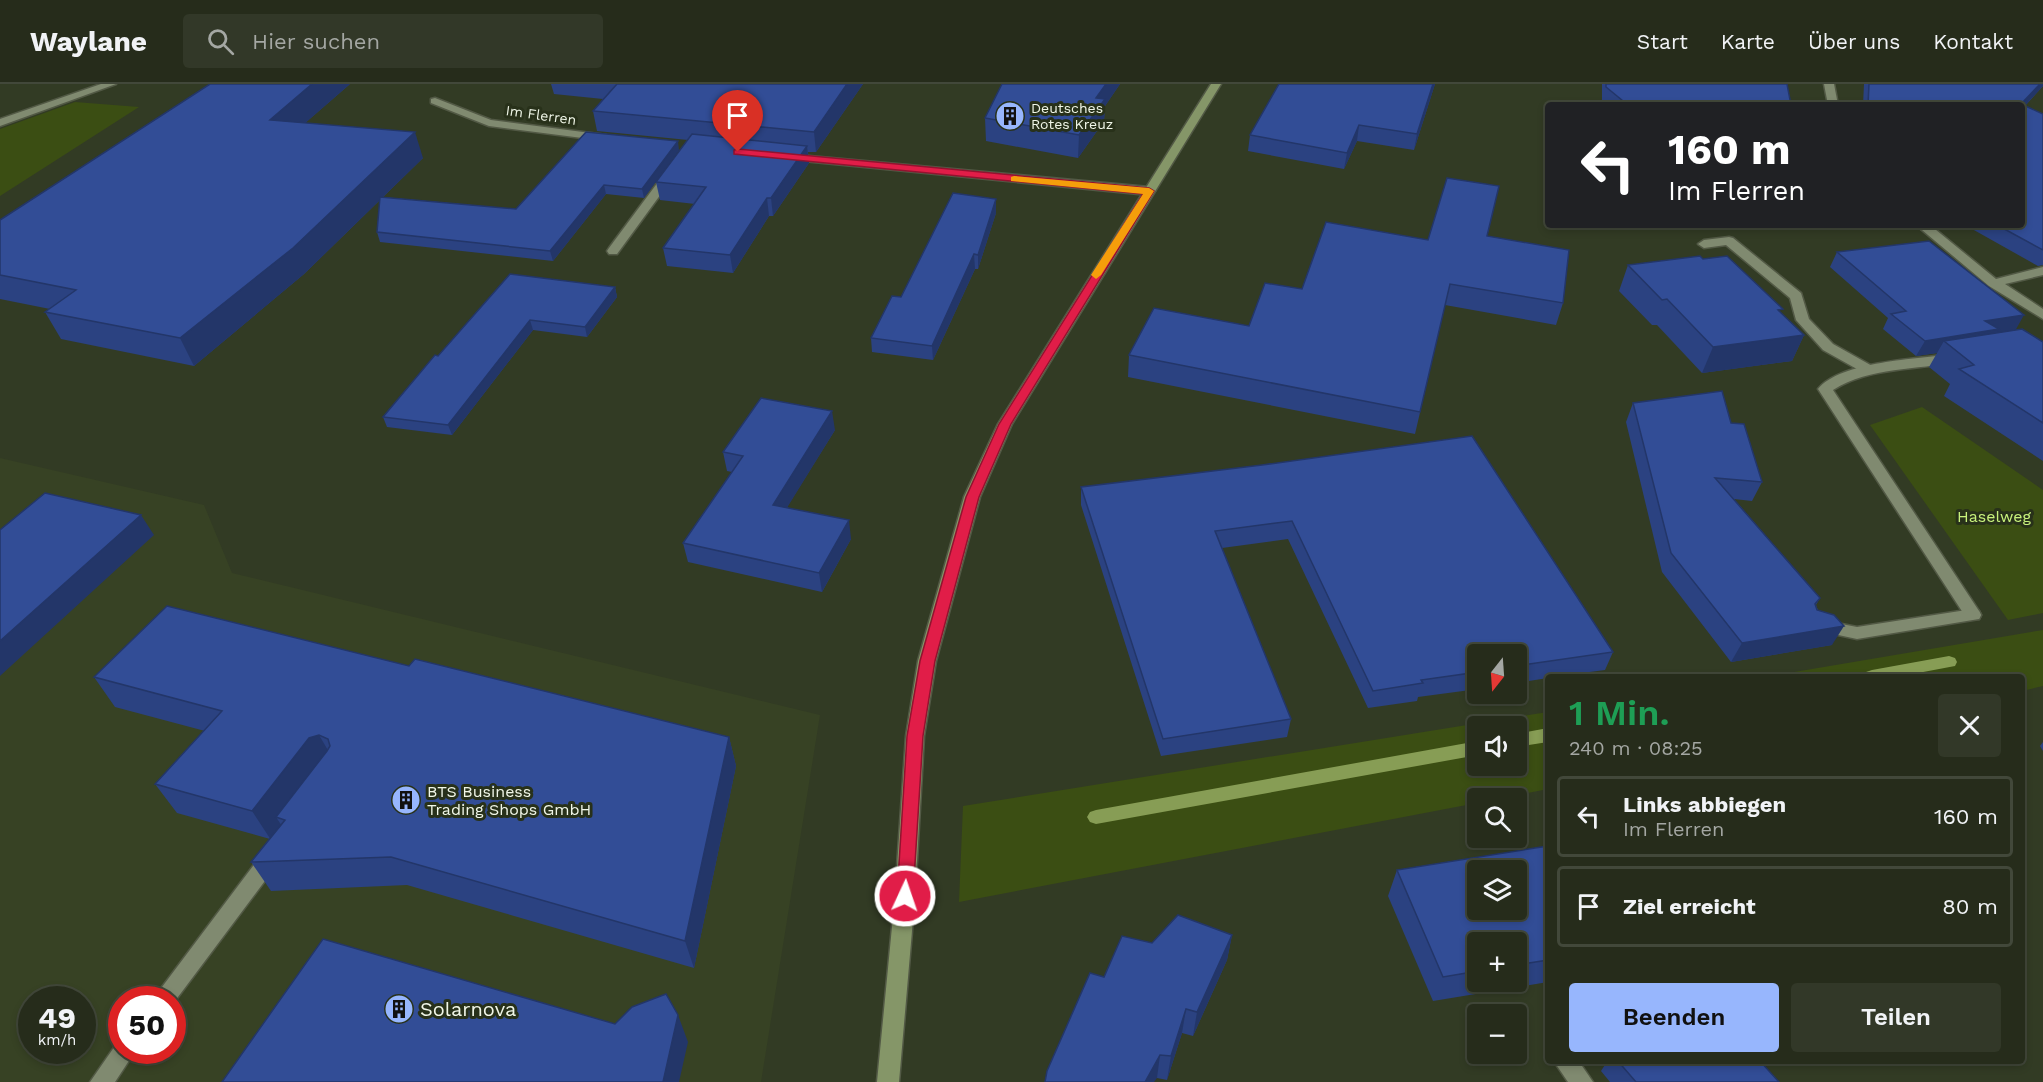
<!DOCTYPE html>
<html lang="de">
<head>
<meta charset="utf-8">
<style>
	body { margin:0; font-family:"Work Sans",sans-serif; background:#323828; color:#f1f3f6; height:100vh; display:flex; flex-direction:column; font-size:22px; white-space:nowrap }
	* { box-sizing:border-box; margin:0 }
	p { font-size:20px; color:#a4a7a3 }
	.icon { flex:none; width:33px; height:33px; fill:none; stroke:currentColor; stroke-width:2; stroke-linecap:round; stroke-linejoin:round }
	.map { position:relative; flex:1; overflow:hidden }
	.details { position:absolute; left:1545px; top:590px; width:480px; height:390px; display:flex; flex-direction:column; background:#262c1b; border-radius:6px; box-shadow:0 3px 9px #0003,0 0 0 2px #42483a }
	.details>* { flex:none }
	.top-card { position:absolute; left:1545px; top:18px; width:480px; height:126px; border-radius:6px; box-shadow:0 3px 9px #0003,0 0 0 2px #42483a; background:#202124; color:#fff; overflow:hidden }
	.needle { width:39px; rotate:197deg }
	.fabs { position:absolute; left:1467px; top:560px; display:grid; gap:12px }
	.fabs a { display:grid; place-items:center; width:60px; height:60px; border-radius:6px; background:#262c1b; box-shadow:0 3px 9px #0003,0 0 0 2px #42483a; font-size:30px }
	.speed { position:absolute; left:18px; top:902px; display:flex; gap:12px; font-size:30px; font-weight:700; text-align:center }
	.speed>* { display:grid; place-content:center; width:78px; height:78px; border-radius:50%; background:#262c1b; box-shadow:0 3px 9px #0003,0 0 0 2px #42483a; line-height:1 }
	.speed small { font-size:15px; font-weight:400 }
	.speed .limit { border:9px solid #d22; background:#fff; color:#111 }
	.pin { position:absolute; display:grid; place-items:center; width:51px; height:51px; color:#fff; margin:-62px -26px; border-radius:50% 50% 50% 0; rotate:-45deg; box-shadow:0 0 6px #0007 }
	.pin .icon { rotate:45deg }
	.me { position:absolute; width:66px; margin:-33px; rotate:3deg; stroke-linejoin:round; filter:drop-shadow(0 0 4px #0008) }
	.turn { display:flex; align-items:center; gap:21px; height:126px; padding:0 24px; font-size:27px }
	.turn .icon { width:78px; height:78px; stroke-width:2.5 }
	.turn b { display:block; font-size:42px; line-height:51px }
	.round { display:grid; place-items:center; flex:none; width:63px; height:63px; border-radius:6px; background:#323828 }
	.summary { display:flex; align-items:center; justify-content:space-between; height:102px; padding:0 24px }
	h1 { font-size:36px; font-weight:600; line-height:45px; color:#1e9e55 }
	.action { display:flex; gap:12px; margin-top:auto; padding:12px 24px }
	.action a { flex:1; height:69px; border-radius:6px; background:#97b6fd; color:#111; font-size:24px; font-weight:600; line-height:69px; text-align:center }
	.action a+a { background:#323828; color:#f1f3f6 }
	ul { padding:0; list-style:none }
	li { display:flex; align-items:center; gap:18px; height:81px; margin:0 12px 9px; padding:0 12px; border:3px solid #42483a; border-radius:6px }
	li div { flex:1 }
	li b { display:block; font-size:22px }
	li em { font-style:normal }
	header { display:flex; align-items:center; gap:36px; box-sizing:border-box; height:84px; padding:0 30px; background:#262c1b; border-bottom:2px solid #42483a }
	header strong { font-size:28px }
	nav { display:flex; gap:33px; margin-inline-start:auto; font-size:21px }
	.search { width:420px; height:54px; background:#323828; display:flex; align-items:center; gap:15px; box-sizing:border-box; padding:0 21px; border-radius:6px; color:#a4a7a3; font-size:22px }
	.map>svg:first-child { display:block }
	.built { fill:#374224; fill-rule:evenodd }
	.green { fill:#3b4e13; fill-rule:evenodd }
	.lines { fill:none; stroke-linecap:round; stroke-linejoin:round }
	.stream { fill:#879d55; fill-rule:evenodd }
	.service-casing { stroke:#525945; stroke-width:3 }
	.minor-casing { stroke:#525945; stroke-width:3 }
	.secondary-casing { stroke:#525945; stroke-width:3 }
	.service { fill:#808a70; fill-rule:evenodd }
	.minor { fill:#808a70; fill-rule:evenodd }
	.secondary { fill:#859668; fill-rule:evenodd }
	.wall { fill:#2b4281; fill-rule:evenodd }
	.shaded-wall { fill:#233669 }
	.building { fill:#324d96; stroke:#233669; stroke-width:1.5; fill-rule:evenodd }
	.route { fill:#e11d48; stroke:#92132f; stroke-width:1.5 }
	.slow { fill:#f59e0b }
	.labels { text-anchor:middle; stroke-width:6; stroke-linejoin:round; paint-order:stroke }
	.far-poi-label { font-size:14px; fill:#f1f7e9; stroke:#28311a; text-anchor:start }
	.far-street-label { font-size:14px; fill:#f1f7e9; stroke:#28311a }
	.park-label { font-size:16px; fill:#c8f27c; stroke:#28311a }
	.poi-label { font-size:16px; fill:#f1f7e9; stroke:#28311a; text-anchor:start }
	.near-poi-label { font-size:20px; fill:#f1f7e9; stroke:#28311a; text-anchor:start }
</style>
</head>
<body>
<header>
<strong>Waylane</strong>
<div class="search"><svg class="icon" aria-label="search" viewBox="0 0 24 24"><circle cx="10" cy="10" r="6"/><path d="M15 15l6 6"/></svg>Hier suchen</div>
<nav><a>Start</a><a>Karte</a><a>Über uns</a><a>Kontakt</a></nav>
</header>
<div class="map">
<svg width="2043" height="998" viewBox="0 0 2043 998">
	<rect width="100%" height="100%" fill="#323b24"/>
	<path class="built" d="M0,374L204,421L232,489L820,631L761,998H0ZM32,915H82V966H32ZM122,915H172V966H122Z"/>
	<g class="green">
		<path d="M75,18L139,23L0,112V45Z"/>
		<path d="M1922,323L2043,406V529L2008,536L1870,341Z"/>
		<path d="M2043,546V602L2022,607V592H1770Z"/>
		<path d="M1548,628V705L1502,714H1478L1477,719L959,818L963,722ZM1478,642H1516V681H1478Z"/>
	</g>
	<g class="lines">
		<g class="stream">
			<path d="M1949,572L1955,574L1957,578L1955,582L1902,592H1864L1866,588L1872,586Z"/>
			<path d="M1548,644V658L1516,663V650Z"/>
			<path d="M1478,657V671L1096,740L1090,738L1087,733L1090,728L1096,726Z"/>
		</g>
		<g class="service-casing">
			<g id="service">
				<path d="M101,0H116L0,42V35Z"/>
				<path d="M671,85L677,88L617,170H609L607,167L609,164L667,86Z"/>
				<path d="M1729,153L1733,154L1801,209L1809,235L1833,260L1874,283L1876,286L1874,289H1864L1823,266L1796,236L1790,214L1726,161L1704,164L1698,160L1704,156Z"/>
				<path d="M1973,525L1979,527L1981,531L1979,535L1857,555L1815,546L1812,542L1815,538L1821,536L1857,543Z"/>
				<path d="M272,764L279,766L282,772L279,778L172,921V915H153L265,766Z"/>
				<path d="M122,957V966H136L115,998H90L117,959Z"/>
				<path d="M1553,976H1578L1593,998H1568Z"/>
			</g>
		</g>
		<g class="minor-casing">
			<g id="minor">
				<path d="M1824,0H1834L1838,21H1828Z"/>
				<path d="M435,14L491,36L606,51L612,54L606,57L489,42L431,19V15Z"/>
				<path d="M787,70L1149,103L1155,107L1149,111L783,75L781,73Z"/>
				<path d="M1916,141H1930L1996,195L2043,183V191L2005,200L2043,225V235L1989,202Z"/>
				<path d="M1953,270L1958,271L1960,274L1958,277C1916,287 1871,282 1833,306L1979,527L1981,531L1979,535H1967L1818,305C1841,277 1918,275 1953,270Z"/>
			</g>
		</g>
		<g class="secondary-casing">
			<path id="secondary" d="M1211,0H1221L1012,340L980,413L936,577L924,652L915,812L899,998H877L895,812L906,652L918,577L964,413L998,340Z"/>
		</g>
		<use href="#service" class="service"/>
		<use href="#minor" class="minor"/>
		<use href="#secondary" class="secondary"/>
	</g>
	<g class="wall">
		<path d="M350,0L305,39L423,74L383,113L516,125L679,66L644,114L606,110L553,177L380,158L377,148L380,116L304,190L194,282L61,255L45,228L50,225L0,215V136Z"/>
		<path d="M551,0H863L816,68H808L809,79L773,132H769L733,189L667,182L663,164L695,120L660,116L656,98L688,56L597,47L593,27L603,15L554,10Z"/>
		<path d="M1002,0H1120L1105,22L1104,37L1078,74L986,57L985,34Z"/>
		<path d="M1435,0L1414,66L1357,57L1344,85L1248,67L1250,51Z"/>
		<path d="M1602,0H1787L1791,21H1608L1602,16Z"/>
		<path d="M1864,0H2043V2L2025,22L2043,30V181L2038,182L1965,141H2022V21H1863Z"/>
		<path d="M996,129L978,185H975L933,276L872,268L871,254L901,213Z"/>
		<path d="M1869,141H1887L1886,143Z"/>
		<path d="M1487,152L1563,219L1556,241L1445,221L1415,350L1128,293L1129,271L1249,242L1302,205L1428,156Z"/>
		<path d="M1837,168L2043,258V377L1944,312L1950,300L1929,283L1937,269L1916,272L1883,245L1888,234L1830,183Z"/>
		<path d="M1628,181L1781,229L1804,251L1792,277L1702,289L1657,241H1652L1619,207Z"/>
		<path d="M615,203L617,213L587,253L533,246L452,351L387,343L383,333L438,272Z"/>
		<path d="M1633,319L1731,339L1762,398L1752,417L1734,415L1820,514L1816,521L1832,561L1731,578L1662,488L1626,338Z"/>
		<path d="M835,346L787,423L851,455L822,508L688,478L683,459L732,388L727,387L723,368Z"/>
		<path d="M1262,381L1613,568L1605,586L1559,592H1548V594L1516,599V570H1478V605L1418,613L1417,617L1368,624L1288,455L1222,464L1291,635L1287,653L1161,672L1081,421V403Z"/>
		<path d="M409,582L729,653L736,682L694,884L407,801L271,807L251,778L270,755L177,729L155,700L205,647L115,623L94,593Z"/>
		<path d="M2043,658V667L2040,662Z"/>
		<path d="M1548,762V898L1433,917L1388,812L1397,786ZM1478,858H1516V897H1478Z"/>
		<path d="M1232,851L1227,876L1193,952L1182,949L1167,996L1157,994L1104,893L1152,859Z"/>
		<path d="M1608,976H1759L1779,998H1610L1601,987Z"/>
	</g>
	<g class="shaded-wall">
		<path d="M312,0H350L280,61L270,36Z"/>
		<path d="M847,0H863L816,68L814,48Z"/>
		<path d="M1106,0H1120L1105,22L1104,37L1078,74L1079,51L1096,14Z"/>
		<path d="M1433,0H1435L1414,66L1417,50Z"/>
		<path d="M2040,0H2043V2L2022,25L2020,21Z"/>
		<path d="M1359,41L1357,57L1344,85L1347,69Z"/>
		<path d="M415,48L423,74L304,190L194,282L180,254Z"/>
		<path d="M678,57L679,66L644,114L642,105Z"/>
		<path d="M807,62L809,79L773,132L771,114Z"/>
		<path d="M604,101L606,110L553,177L550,167Z"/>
		<path d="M767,114L769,132L733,189L730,171Z"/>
		<path d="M996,115V129L978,185V171Z"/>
		<path d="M974,170L975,185L933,276L932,262Z"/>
		<path d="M615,203L617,213L587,253L585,243Z"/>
		<path d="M2024,231L2015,247L1944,257L1937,269L1916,272L1925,257L1985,237Z"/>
		<path d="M530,236L533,246L452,351L448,341Z"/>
		<path d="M1804,251L1792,277L1702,289L1713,263Z"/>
		<path d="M832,327L835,346L777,440L773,421Z"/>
		<path d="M141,431L154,451L0,592V557Z"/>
		<path d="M849,436L851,455L822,508L819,489Z"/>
		<path d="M1844,542L1832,561L1731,578L1742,559Z"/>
		<path d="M319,651L336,680L285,736L276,733L282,742L271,756L252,727L309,654Z"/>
		<path d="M729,653L736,682L694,884L685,857Z"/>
		<path d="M1232,851L1227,876L1193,952L1197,928Z"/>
		<path d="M1186,925L1182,949L1167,996L1171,972Z"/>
		<path d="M678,931L688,958L679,998H663Z"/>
		<path d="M1160,971L1157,994L1154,998H1145Z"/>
	</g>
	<g class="building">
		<path d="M210,0H312L270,36L415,48L293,164L180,254L45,228L76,206L0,191V136Z"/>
		<path d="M617,0H847L814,48L593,27Z"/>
		<path d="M1002,0H1106L1096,14L1105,15L1079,51L985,34Z"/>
		<path d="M1279,0H1433L1417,50L1359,41L1347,69L1250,51Z"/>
		<path d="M1606,0H1787L1791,21H1628L1606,3Z"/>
		<path d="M1869,0H2040L2021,20L2043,30V166L1997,141H2022V21H1868Z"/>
		<path d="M586,48L678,57L642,105L604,101L550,167L377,148L380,113L516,125Z"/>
		<path d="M692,50L807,62L771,114H767L730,171L663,164L706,103L656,98Z"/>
		<path d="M1447,94L1499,102L1487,152L1569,166L1563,219L1450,200L1420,328L1129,271L1154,224L1249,242L1265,199L1302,205L1326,138L1428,156Z"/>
		<path d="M953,109L996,115L978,171L974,170L932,262L871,254L892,212L901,213Z"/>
		<path d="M1929,157L2024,231L1985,237L1999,245L1925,257L1891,230L1906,227L1837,168Z"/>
		<path d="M1700,172L1703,175L1727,172L1783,225L1778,226L1804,251L1713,263L1667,215L1662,216L1628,181Z"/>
		<path d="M510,190L615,203L585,243L530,236L448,341L383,333L435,271L438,272Z"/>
		<path d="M2022,245L2043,258V339L1959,285L1974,281L1944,257Z"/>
		<path d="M1722,307L1731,339L1744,340L1762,398L1715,394L1820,514L1815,520L1817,526L1834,531L1844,542L1742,559L1671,469L1633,319Z"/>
		<path d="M761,314L832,327L773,421L849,436L819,489L683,459L743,372L723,368Z"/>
		<path d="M1472,352L1613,568L1516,582V570H1478V588L1421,596L1423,599L1373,607L1292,437L1215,447L1291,635L1163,655L1081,403L1262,381Z"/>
		<path d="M45,409L141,431L0,557V446Z"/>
		<path d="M167,522L409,582L415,575L729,653L685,857L391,773L251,778L285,736L276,733L327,667L330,662L328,655L319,651L309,654L252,727L155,700L222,627L94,593Z"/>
		<path d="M1548,762V876L1516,881V858H1478V887L1443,893L1397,786ZM1478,786H1516V825H1478Z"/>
		<path d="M1178,831L1232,851L1197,928L1186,925L1171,972L1160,971L1145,998H1045L1047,987L1090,889L1104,893L1122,852L1152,859Z"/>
		<path d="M323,855L615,940L632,923L666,910L678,931L663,998H222Z"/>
		<path d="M1617,976H1759L1779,998H1636Z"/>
	</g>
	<path class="route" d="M738,65L1149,104L1154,107L1011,340L979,413L935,577L923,652L913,812L911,817L905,819L899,817L897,812L907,652L920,577L966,413L999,340L1143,110L734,70V66Z"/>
	<path class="slow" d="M1014,92L1149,104L1154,107L1101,191L1096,195L1091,191L1143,110L1011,97V93Z"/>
	<defs>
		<g id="building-disc" transform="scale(1.5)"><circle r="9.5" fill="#97b6fd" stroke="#28311a"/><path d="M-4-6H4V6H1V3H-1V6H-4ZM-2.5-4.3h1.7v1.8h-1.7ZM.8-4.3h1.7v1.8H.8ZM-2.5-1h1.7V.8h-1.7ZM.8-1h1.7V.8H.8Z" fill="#111"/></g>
	</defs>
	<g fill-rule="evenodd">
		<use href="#building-disc" x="1010" y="32"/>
		<use href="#building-disc" x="406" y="716"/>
		<use href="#building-disc" x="399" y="925"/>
	</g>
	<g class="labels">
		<g class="far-poi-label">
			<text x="1031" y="29">Deutsches<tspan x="1031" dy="16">Rotes Kreuz</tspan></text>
		</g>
		<g class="far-street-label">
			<text transform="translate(541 31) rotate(8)" y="5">Im Flerren</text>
		</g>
		<g class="park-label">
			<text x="1994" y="438">Haselweg</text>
		</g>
		<g class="poi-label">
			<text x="427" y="713">BTS Business<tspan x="427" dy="18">Trading Shops GmbH</tspan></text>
		</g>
		<g class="near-poi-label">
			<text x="420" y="932">Solarnova</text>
		</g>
	</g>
</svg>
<div class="fabs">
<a><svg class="needle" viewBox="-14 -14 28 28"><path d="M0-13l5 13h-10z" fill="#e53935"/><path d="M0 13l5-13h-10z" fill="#a4a7a3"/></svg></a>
<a><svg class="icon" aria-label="sound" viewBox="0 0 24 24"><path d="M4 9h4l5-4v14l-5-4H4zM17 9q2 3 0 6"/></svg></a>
<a><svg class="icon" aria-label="search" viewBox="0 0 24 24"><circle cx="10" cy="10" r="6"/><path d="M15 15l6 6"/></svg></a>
<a><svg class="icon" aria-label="layers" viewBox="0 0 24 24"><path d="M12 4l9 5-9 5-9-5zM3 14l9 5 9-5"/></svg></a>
<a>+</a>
<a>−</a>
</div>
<div class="speed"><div>49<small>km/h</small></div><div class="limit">50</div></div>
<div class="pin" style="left:738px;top:68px;background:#d93025"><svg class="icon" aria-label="arrive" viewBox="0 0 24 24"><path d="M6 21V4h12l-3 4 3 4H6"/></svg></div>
<svg class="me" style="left:905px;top:812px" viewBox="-20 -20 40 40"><circle r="17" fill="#e11d48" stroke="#fff" stroke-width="3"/><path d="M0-11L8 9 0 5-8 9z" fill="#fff"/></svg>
<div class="top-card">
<div class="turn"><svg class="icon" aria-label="left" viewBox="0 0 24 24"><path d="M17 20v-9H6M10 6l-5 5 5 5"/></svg><div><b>160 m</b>Im Flerren</div></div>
</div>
<section class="details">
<div class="summary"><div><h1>1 Min.</h1><p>240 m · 08:25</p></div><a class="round"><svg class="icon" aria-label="close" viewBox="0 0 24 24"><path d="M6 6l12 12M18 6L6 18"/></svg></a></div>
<ul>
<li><svg class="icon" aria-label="left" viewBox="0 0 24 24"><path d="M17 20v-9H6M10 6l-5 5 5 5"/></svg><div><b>Links abbiegen</b><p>Im Flerren</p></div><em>160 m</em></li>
<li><svg class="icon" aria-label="arrive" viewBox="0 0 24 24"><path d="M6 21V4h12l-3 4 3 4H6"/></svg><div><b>Ziel erreicht</b></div><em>80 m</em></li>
</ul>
<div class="action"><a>Beenden</a><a>Teilen</a></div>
</section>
</div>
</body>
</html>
